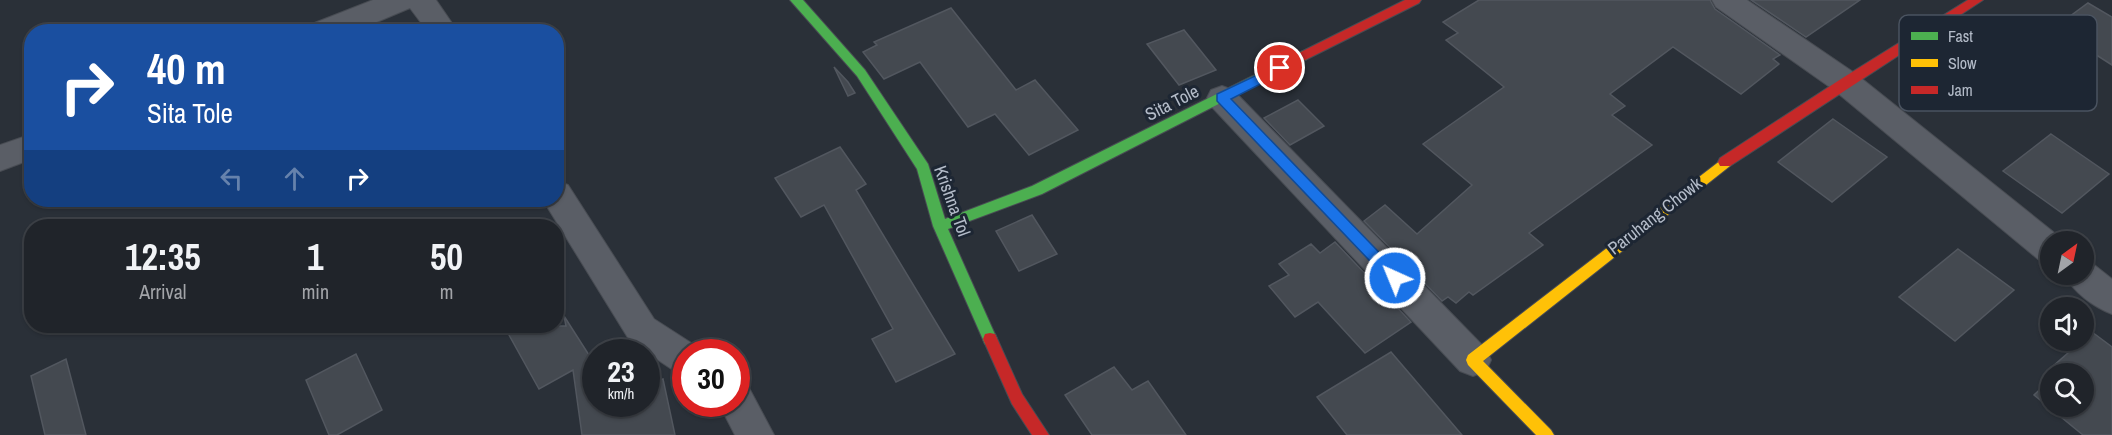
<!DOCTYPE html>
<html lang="en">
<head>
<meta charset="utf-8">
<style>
	body { margin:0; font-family:"Archivo Narrow",sans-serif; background:#282c32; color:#f1f3f6; height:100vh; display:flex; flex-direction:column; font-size:22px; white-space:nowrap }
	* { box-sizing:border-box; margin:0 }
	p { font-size:20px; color:#a2a4a8 }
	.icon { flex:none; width:33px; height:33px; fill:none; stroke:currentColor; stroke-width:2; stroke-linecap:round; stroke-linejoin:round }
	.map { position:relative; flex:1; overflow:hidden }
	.panel { position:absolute; left:24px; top:219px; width:540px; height:114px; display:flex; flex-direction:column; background:#20242a; border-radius:24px; box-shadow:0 2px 4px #0004,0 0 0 2px #3d4147 }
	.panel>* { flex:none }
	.top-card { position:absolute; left:24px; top:24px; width:540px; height:183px; border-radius:24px; box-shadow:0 2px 4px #0004,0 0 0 2px #3d4147; background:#1a4fa0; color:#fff; overflow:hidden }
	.needle { width:39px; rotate:33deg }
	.controls { position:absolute; left:2040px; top:231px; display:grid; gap:12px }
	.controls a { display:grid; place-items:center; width:54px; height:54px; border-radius:50%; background:#20242a; box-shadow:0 2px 4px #0004,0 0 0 2px #3d4147; font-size:30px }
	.speed { position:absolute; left:582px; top:339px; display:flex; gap:12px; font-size:30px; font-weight:700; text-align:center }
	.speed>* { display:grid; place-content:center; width:78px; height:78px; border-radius:50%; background:#20242a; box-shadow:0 2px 4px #0004,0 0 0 2px #3d4147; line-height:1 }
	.speed small { font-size:15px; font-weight:400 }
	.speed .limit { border:9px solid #d22; background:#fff; color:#111 }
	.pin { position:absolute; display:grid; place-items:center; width:51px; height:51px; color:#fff; margin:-26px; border:3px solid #fff; border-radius:50%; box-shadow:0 2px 6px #0007 }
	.me { position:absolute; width:66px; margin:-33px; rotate:316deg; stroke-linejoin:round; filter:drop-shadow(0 0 4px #0008) }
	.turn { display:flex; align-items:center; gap:21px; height:126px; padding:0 24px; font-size:27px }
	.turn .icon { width:78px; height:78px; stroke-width:2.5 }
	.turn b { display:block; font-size:42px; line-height:51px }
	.lanes { display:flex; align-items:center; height:57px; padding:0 24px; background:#0003; justify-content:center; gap:30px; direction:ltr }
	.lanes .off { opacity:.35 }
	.eta { display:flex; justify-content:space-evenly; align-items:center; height:102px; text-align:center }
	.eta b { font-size:36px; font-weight:800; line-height:42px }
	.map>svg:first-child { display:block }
	.building { fill:#444950; stroke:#52575f; stroke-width:1.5 }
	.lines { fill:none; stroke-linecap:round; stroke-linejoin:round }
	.street-casing { stroke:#484c53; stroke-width:2 }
	.fast-casing { stroke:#484c53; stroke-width:2 }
	.slow-casing { stroke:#484c53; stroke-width:2 }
	.jam-casing { stroke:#484c53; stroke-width:2 }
	.street { fill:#5a5e66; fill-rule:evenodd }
	.fast { fill:#4caf50; fill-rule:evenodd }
	.slow { fill:#ffc107; fill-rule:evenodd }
	.jam { fill:#c62828; fill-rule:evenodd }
	.route { fill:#1a73e8; stroke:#114b97; stroke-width:1.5 }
	.labels { text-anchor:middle; stroke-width:6; stroke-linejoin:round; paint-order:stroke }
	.street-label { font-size:18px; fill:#b4bcc9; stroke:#1d2633 }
	.key { fill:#1d2633; stroke:#4a5360; stroke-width:1.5 }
	.key-label { font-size:16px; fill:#b4bcc9 }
</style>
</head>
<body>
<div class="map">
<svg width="2112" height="435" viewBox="0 0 2112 435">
	<rect width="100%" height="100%" fill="#2a3038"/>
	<g class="building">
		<path d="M1479,0H1710L1715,9L1780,55L1773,59L1779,64L1741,94L1673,47L1610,94L1625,106L1612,115L1652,145L1529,233L1543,245L1473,295L1469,292L1456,303L1448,297L1442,301L1364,221L1385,205L1417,234L1472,185L1423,144L1504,87L1446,40L1458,33L1443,22Z"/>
		<path d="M1751,0H1860L1806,37Z"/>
		<path d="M2088,3L2112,17V65L2054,28Z"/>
		<path d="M951,8L1016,90L1035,80L1078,130L1029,155L995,114L968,127L920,62L884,79L863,52L877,45L874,42Z"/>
		<path d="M1184,30L1216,70L1179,85L1147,44Z"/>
		<path d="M834,67L848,82L855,93L848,96Z"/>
		<path d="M1298,100L1324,126L1290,145L1264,118Z"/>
		<path d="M1833,119L1887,157L1832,202L1778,162Z"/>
		<path d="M2051,134L2109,174L2062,213L2003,171Z"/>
		<path d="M840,147L866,184L856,190L955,354L896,382L872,339L893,329L824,205L801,217L775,178Z"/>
		<path d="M1032,215L1057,254L1019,271L996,231Z"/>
		<path d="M1335,242L1411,322L1365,353L1318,302L1295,317L1269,286L1289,275L1279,264L1311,244L1320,253Z"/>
		<path d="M1958,249L2014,290L1955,341L1899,297Z"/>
		<path d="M564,316L596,366V404H646V384L663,379L675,435H582L573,370L539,389L504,326H566Z"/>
		<path d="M2092,332L2112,347V435H2083L2034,395L2050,380V406H2084V374H2058L2059,372L2052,367Z"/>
		<path d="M1391,352L1462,435H1347L1317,397Z"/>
		<path d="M356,354L382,410L337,435H329L306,380Z"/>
		<path d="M66,359L86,435H45L31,376Z"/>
		<path d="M1114,367L1132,390L1148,381L1186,435H1092L1065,395Z"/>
	</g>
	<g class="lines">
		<g class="street-casing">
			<g id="street">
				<path d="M373,0H436L458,32H428L410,8L353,32H308L312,24Z"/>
				<path d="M1712,0H1747L1856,74L2062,239L2063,242H2050V263L2038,259L1834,90L1716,7Z"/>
				<path d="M1222,86L1233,90L1486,349L1491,360L1486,371L1473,376L1460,371L1211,106L1207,98L1211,90Z"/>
				<path d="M32,134V159L0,171V145Z"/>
				<path d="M556,181L568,185L654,319L699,348L701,352H686V375L673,370L630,341L543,200H556Z"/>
				<path d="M2084,260L2093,264L2112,279V314C2094,307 2073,292 2064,274H2084Z"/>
				<path d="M736,383L749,388L774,435H735L719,404H736Z"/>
			</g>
		</g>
		<g class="fast-casing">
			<path id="fast" d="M790,0H803L865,70L928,164L945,219L1032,186L1299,53L1303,51L1309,56L1307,59L1042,194L948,229L997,339L995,344L990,345L985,344L933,226L917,169L857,76Z"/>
		</g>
		<g class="slow-casing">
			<path id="slow" d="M1725,157L1730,158L1732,162L1730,166L1483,361L1551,430L1554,435H1536L1468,365L1466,360L1468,355Z"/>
		</g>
		<g class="jam-casing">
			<g id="jam">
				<path d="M1405,0H1421L1419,3L1303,61L1297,56L1299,53Z"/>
				<path d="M1968,0H1983L1730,166H1720L1718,162L1720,158L1841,79Z"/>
				<path d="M990,333L995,334L1022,394L1049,435H1032L1012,404L983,339L985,334Z"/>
			</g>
		</g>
		<use href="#street" class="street"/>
		<use href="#fast" class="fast"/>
		<use href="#slow" class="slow"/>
		<use href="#jam" class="jam"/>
	</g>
	<path class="route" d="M1280,64L1284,65V72L1231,99L1400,274V282H1390L1217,101V94Z"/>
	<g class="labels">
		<g class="street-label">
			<text transform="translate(1172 103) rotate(-27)" y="6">Sita Tole</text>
			<text transform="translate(952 201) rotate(70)" y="6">Krishna Tol</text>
			<text transform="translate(1655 216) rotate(-38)" y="6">Paruhang Chowk</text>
		</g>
	</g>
	<rect x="1899" y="15" width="198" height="96" rx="9" class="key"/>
	<rect x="1911" y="32" width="27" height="8" fill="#4caf50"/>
	<rect x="1911" y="59" width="27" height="8" fill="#ffc107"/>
	<rect x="1911" y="86" width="27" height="8" fill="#c62828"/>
	<g class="key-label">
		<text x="1948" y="42">Fast</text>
		<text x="1948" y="69">Slow</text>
		<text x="1948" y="96">Jam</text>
	</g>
</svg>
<div class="controls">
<a><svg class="needle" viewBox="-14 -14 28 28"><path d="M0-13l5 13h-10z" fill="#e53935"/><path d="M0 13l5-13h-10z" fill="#a2a4a8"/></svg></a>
<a><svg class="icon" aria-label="sound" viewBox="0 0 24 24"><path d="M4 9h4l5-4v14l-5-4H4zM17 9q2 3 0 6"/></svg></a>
<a><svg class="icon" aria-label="search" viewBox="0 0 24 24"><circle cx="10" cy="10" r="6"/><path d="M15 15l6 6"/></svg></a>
</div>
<div class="speed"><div>23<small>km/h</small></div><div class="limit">30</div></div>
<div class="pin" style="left:1280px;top:68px;background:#d93025"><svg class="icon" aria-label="arrive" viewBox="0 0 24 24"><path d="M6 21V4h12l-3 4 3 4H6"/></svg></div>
<svg class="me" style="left:1395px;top:278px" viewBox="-20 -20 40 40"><circle r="17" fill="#1a73e8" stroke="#fff" stroke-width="3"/><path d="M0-11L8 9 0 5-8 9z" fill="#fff"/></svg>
<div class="top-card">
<div class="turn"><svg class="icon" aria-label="right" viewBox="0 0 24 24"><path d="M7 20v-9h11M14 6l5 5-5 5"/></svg><div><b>40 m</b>Sita Tole</div></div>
<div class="lanes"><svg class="icon off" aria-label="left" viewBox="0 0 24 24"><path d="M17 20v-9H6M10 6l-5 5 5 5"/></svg><svg class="icon off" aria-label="ahead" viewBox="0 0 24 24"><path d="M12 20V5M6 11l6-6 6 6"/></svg><svg class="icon" aria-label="right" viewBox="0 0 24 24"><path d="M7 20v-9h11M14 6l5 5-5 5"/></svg></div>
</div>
<section class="panel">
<div class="eta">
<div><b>12:35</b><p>Arrival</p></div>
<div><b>1</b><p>min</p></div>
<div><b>50</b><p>m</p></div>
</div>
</section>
</div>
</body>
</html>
